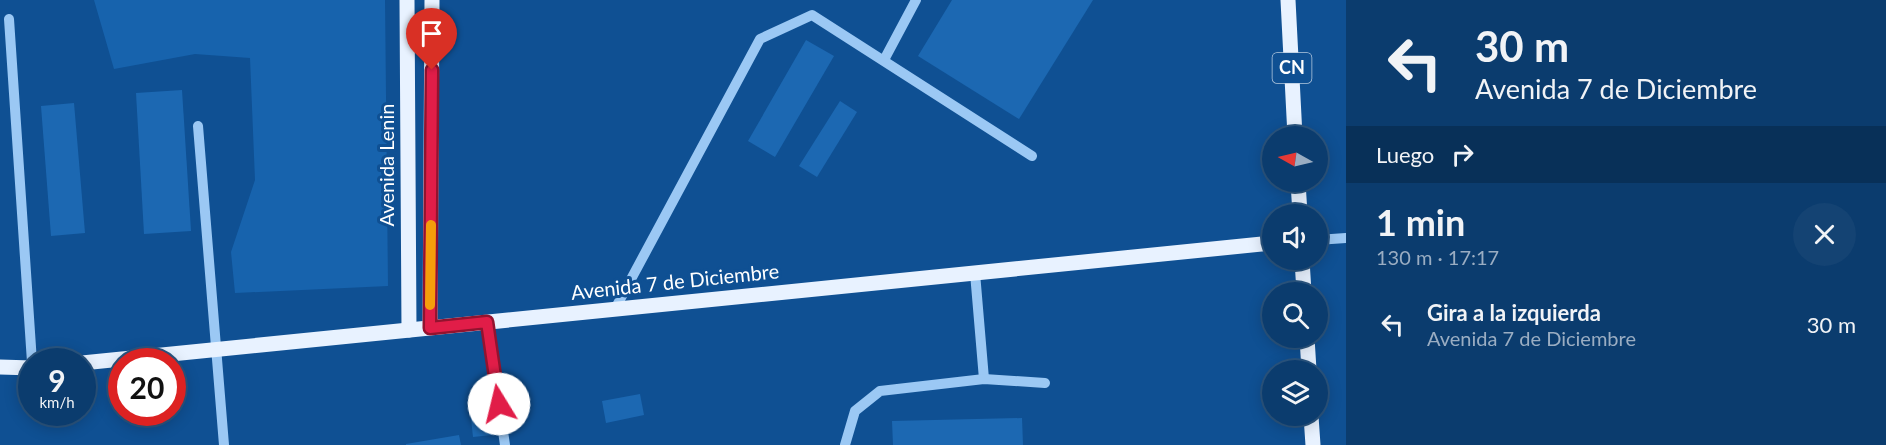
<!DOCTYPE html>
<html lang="es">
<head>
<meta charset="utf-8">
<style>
	body { margin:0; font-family:Lato,sans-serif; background:#144373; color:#f1f3f6; height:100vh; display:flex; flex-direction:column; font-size:22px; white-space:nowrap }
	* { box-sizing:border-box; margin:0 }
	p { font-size:20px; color:#9aadc2 }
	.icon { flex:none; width:33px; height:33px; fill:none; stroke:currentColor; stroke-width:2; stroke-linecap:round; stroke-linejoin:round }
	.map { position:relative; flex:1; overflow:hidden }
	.details { display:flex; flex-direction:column; background:#0b3c6e; width:540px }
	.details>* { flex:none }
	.guide { background:#0b3c6e; color:#f1f3f6; overflow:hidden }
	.needle { width:39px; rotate:278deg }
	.controls { position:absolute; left:1262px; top:126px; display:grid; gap:12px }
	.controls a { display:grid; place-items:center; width:66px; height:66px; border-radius:50%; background:#0b3c6e; box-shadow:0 3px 15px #0003,0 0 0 2px #2b5681; font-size:30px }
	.speed { position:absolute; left:18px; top:348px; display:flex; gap:12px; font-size:30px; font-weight:700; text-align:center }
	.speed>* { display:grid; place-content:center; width:78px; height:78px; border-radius:50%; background:#0b3c6e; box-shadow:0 3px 15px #0003,0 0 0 2px #2b5681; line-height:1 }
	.speed small { font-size:15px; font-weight:400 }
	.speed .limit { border:9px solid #d22; background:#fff; color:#111 }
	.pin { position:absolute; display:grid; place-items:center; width:51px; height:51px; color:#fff; margin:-62px -26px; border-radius:50% 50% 50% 0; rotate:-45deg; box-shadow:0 0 6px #0007 }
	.pin .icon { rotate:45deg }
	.me { position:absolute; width:66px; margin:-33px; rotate:351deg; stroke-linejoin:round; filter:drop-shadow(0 0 4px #0008) }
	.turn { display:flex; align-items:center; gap:21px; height:126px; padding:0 30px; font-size:27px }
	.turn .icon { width:78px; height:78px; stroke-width:2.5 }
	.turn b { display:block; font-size:42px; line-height:51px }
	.then { display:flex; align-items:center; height:57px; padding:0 30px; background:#0003; gap:12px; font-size:22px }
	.round { display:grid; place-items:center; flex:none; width:63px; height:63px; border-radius:32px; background:#144373 }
	.overview { display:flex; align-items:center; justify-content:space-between; height:102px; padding:0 30px }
	h1 { font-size:36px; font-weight:700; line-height:45px }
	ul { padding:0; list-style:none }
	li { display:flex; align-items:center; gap:18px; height:78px; padding:0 30px }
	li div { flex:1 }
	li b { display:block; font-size:22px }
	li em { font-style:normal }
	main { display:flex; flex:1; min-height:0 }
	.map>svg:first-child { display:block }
	.green { fill:#1763ad }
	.building { fill:#1c68b2 }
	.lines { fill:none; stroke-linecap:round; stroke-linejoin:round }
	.minor { stroke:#9bc8f4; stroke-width:10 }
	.major { stroke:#e8f2ff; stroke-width:15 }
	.route-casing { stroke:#92132f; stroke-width:15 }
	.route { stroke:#e11d48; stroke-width:10 }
	.slow { stroke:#f59e0b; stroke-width:10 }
	.labels { text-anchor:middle; stroke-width:6; stroke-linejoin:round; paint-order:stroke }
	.shield { fill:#0f5093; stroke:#b7cadf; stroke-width:1.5 }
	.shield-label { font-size:18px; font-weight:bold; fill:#fff }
	.street-label { font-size:20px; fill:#fff; stroke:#0f5093 }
</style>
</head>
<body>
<main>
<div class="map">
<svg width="1346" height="445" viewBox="0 0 1346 445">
	<rect width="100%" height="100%" fill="#0f5093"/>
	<path class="green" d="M94,0H385L388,286L235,293L231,252L255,180L250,58L195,54L114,69Z"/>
	<g class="building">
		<path d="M952,0H1093L1019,119L918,56Z"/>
		<path d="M806,40L834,56L775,157L748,141Z"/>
		<path d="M182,90L191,231L144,234L136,93Z"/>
		<path d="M840,101L857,112L817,177L799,166Z"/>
		<path d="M74,103L85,233L51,236L41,106Z"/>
		<path d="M640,394L644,415L606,423L602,401Z"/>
		<path d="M487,398L492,435L473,437L469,400Z"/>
		<path d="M1022,418L1023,445H893L892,421Z"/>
		<path d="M459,435L461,445H406V444Z"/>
	</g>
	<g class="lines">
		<g class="minor">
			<path d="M9,19L32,362"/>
			<path d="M884,60L916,0"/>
			<path d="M198,126L224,445"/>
			<path d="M1317,240L1346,238"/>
			<path d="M975,273L984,379"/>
			<path d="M615,309L760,39L812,15L1032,156"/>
			<path d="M487,322L505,445"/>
			<path d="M845,445L855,411L880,391L984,379L1045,383"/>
		</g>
		<g class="major">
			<path d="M407,0L409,330"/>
			<path d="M1288,0L1295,136"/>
			<path d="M1298,182L1300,214"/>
			<path d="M1302,260L1304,292"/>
			<path d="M430,328L432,0"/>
			<path d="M1307,338L1309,370"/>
			<path d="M82,363L1272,243"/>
			<path d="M0,367L32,368"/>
			<path d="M1311,416L1313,445"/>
		</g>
	</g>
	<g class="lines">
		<g class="route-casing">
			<path id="route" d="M432,70L430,328L487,322L499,404"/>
		</g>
		<use href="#route" class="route"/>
		<path class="slow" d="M430,305L431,225"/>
	</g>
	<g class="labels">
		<rect class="shield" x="1272.5" y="53" width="39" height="30" rx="4.5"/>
		<g class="shield-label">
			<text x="1292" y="74">CN</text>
		</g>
		<g class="street-label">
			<text transform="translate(387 165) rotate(-90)" y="7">Avenida Lenin</text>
			<text transform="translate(675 282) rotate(-6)" y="7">Avenida 7 de Diciembre</text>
		</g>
	</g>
</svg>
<div class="controls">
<a><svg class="needle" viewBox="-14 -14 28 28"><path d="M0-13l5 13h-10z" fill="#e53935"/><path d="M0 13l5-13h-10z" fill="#9aadc2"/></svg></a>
<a><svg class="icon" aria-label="sound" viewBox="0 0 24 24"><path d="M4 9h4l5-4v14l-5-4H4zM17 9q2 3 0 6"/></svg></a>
<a><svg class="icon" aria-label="search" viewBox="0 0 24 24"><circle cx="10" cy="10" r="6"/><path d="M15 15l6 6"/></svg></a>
<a><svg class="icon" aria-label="layers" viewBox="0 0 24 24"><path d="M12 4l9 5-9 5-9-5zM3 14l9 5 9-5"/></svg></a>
</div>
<div class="speed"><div>9<small>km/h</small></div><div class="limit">20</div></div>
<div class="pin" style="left:432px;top:70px;background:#d93025"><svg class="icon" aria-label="arrive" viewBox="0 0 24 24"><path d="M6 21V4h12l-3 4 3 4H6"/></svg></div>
<svg class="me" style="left:499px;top:404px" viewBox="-20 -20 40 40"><circle r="19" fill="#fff"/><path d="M0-13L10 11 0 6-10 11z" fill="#e11d48"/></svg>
</div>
<section class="details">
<div class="guide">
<div class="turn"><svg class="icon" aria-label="left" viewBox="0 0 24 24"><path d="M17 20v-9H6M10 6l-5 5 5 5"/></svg><div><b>30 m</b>Avenida 7 de Diciembre</div></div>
<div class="then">Luego<svg class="icon" aria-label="right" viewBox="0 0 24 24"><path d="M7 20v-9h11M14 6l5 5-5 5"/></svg></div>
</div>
<div class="overview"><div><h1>1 min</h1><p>130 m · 17:17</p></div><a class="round"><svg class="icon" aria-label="close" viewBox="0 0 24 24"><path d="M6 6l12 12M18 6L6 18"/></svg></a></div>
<ul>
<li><svg class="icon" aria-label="left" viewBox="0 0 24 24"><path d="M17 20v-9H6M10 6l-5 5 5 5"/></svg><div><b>Gira a la izquierda</b><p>Avenida 7 de Diciembre</p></div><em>30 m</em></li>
</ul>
</section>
</main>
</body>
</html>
